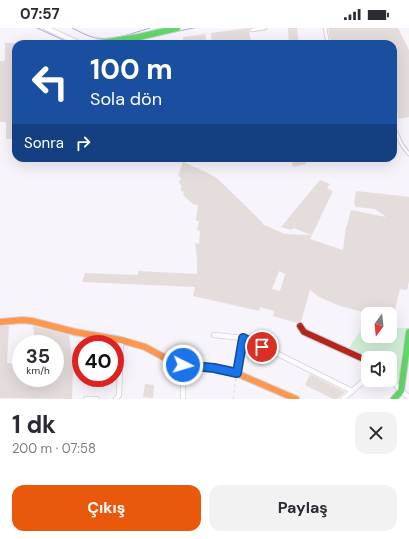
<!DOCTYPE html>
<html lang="tr">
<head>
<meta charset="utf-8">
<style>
	body { margin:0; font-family:"DM Sans",sans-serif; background:#f2f2f3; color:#2b2b33; height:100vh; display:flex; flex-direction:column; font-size:15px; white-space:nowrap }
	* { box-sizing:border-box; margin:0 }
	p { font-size:13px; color:#7c7c81 }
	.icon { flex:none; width:22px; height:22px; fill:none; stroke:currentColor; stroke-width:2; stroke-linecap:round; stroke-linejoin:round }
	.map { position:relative; height:371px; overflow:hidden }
	.sheet { display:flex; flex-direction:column; background:#fff; flex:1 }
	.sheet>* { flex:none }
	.hud { position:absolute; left:12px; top:12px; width:385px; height:122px; border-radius:12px; box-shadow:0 4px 16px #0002; background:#1a4fa0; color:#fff; overflow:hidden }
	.needle { width:26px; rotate:195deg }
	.fabs { position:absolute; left:361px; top:279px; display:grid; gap:8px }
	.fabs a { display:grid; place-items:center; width:36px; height:36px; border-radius:8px; background:#fff; box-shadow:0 4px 16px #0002; font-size:20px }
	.speed { position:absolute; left:12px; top:307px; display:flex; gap:8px; font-size:20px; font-weight:700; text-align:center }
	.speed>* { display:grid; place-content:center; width:52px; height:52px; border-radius:50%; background:#fff; box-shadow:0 4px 16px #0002; line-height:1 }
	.speed small { font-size:10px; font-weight:400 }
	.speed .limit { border:6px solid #d22; background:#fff; color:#111 }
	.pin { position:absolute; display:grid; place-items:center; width:34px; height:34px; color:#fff; margin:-17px; border:2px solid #fff; border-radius:50%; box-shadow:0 1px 4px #0007 }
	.me { position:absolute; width:44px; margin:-22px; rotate:95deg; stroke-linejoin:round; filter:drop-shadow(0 0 3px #0008) }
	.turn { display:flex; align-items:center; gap:14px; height:84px; padding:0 12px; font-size:18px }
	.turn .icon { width:52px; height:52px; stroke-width:2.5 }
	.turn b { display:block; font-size:28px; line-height:34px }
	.then { display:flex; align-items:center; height:38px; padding:0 12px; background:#0003; gap:8px; font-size:15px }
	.round { display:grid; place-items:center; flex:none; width:42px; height:42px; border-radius:12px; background:#f2f2f3 }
	.headline { display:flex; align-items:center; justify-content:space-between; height:68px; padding:0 12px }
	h1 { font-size:24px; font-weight:700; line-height:30px }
	.primary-button { display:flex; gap:8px; margin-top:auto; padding:8px 12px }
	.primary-button a { flex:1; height:46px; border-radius:12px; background:#ea580c; color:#fff; font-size:16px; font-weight:700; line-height:46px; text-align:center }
	.primary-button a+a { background:#f2f2f3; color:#2b2b33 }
	.status { display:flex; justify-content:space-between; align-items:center; height:28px; padding:0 20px; background:#fff; direction:ltr }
	.status svg { height:11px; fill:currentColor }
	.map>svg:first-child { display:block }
	.green { fill:#d2f0d8 }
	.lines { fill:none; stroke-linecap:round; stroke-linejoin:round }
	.stream { stroke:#98b4df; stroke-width:1 }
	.building { fill:#e5dddc; fill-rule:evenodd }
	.lane-casing { stroke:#d5cfd9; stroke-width:4.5 }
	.street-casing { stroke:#d5cfd9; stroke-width:6 }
	.fast-casing { stroke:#d5cfd9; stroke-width:8 }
	.slow-casing { stroke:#d5cfd9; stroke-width:8 }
	.jam-casing { stroke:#d5cfd9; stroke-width:8 }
	.path { stroke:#dedcde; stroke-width:1; stroke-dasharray:3 3; stroke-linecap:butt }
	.lane { stroke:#fefdfe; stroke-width:2.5 }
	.street { stroke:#fefdfe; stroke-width:4.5 }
	.fast { stroke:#63d668; stroke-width:6 }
	.slow { stroke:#ff974d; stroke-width:6 }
	.jam { stroke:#b3261e; stroke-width:6 }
	.route-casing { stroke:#114b97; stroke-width:10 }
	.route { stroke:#1a73e8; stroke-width:7 }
</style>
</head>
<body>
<div class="status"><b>07:57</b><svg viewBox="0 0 49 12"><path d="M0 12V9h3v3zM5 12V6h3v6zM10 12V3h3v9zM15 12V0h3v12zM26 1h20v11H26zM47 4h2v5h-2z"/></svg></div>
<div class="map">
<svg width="409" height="371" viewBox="0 0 409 371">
	<rect width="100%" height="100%" fill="#f8f4fb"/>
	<path class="green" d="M363,299H368V308H390V300H408L401,350L399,353L390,346V330H368L348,321Z"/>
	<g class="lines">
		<g class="stream">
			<path d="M37,0L72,16"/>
			<path d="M72,0C79,3 85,7 92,9C111,14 133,5 150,0"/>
			<path d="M164,6L194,0"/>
			<path d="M116,16L123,15"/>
		</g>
	</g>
	<g class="building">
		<path d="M249,0L251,16H212L211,5Z"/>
		<path d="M288,0H297L299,16H289Z"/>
		<path d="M328,0H398L409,22V89L398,91L393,52V16H331Z"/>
		<path d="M205,6L207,16H184L183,9Z"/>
		<path d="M5,15H16V111H6V94H0V33H5Z"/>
		<path d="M291,130H304L306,136L293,139Z"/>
		<path d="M183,134L206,144L218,151L263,195L262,196L285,206L312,207L310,211L343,222L346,198H347L351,182L386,189L375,181L356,179L354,176L356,163L409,169V253L407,262L400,261L393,290L390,289V286H370L340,278L319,269L310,262L301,294L297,295L273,288L274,283L260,279L259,283L193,268L195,259L82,254L85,245L138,247V243L197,246V230L195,215L199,216L200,203L197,202L199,193H196L198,177L193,176L183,167L184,164L181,163V157L179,155L181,150L178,148ZM279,243L285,246L280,263L272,261Z"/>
		<path d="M320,152L330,156L327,160L333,163L312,207L293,200L292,202L281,199Z"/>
		<path d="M0,298H9L7,335L21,336V350H55V316H35L33,298L69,307L73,339L72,371L0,370Z"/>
		<path d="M310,346L345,364L337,371H333L305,357Z"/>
		<path d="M145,356L154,357L153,370L143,369Z"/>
	</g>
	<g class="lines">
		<g class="lane-casing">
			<g id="lane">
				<path d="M325,0L328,16"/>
				<path d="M252,2L265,0"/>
				<path d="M393,98L402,117L409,126"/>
			</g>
		</g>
		<g class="street-casing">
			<g id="street">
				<path d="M46,0L81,16"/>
				<path d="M214,307L243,310L272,323L352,363"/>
				<path d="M237,345L243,310"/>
				<path d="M390,350L401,363L409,369"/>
				<path d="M86,371H97"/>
				<path d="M116,371L119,367L121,312"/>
				<path d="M183,371V337"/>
				<path d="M343,371L368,349"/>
			</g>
		</g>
		<g class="fast-casing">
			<g id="fast">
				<path d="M94,16L139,9L177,0"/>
				<path d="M394,371L401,363L409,304"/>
			</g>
		</g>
		<g class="slow-casing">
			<path id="slow" d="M0,294L22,292L32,293L75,304L121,312L145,319L171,333L183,337L229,342L296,371"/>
		</g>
		<g class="jam-casing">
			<path id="jam" d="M300,298L304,304L368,333"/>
		</g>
		<path class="path" d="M233,371L236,350"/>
		<use href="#lane" class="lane"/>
		<use href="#street" class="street"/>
		<use href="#fast" class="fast"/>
		<use href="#slow" class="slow"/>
		<use href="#jam" class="jam"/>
	</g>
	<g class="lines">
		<g class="route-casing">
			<path id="route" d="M183,337L214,340L237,345L243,310L262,319"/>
		</g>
		<use href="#route" class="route"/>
	</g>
</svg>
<div class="fabs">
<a><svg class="needle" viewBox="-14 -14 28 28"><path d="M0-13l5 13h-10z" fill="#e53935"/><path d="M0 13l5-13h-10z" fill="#7c7c81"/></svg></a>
<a><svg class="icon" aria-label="sound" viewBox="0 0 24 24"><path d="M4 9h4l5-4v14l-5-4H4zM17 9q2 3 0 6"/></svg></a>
</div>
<div class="speed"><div>35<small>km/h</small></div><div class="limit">40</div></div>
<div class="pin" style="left:262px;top:319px;background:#d93025"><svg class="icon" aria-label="arrive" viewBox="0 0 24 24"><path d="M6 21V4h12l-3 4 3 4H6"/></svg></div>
<svg class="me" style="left:183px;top:337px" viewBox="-20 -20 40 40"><circle r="17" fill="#1a73e8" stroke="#fff" stroke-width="3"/><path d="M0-11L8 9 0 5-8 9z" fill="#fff"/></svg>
<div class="hud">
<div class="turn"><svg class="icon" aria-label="left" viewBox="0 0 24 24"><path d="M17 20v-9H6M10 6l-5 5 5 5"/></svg><div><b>100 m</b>Sola dön</div></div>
<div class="then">Sonra<svg class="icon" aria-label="right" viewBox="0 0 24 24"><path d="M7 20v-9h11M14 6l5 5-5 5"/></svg></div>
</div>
</div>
<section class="sheet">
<div class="headline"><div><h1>1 dk</h1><p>200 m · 07:58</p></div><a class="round"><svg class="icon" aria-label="close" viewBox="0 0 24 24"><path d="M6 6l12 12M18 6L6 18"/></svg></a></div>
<div class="primary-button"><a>Çıkış</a><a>Paylaş</a></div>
</section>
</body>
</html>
